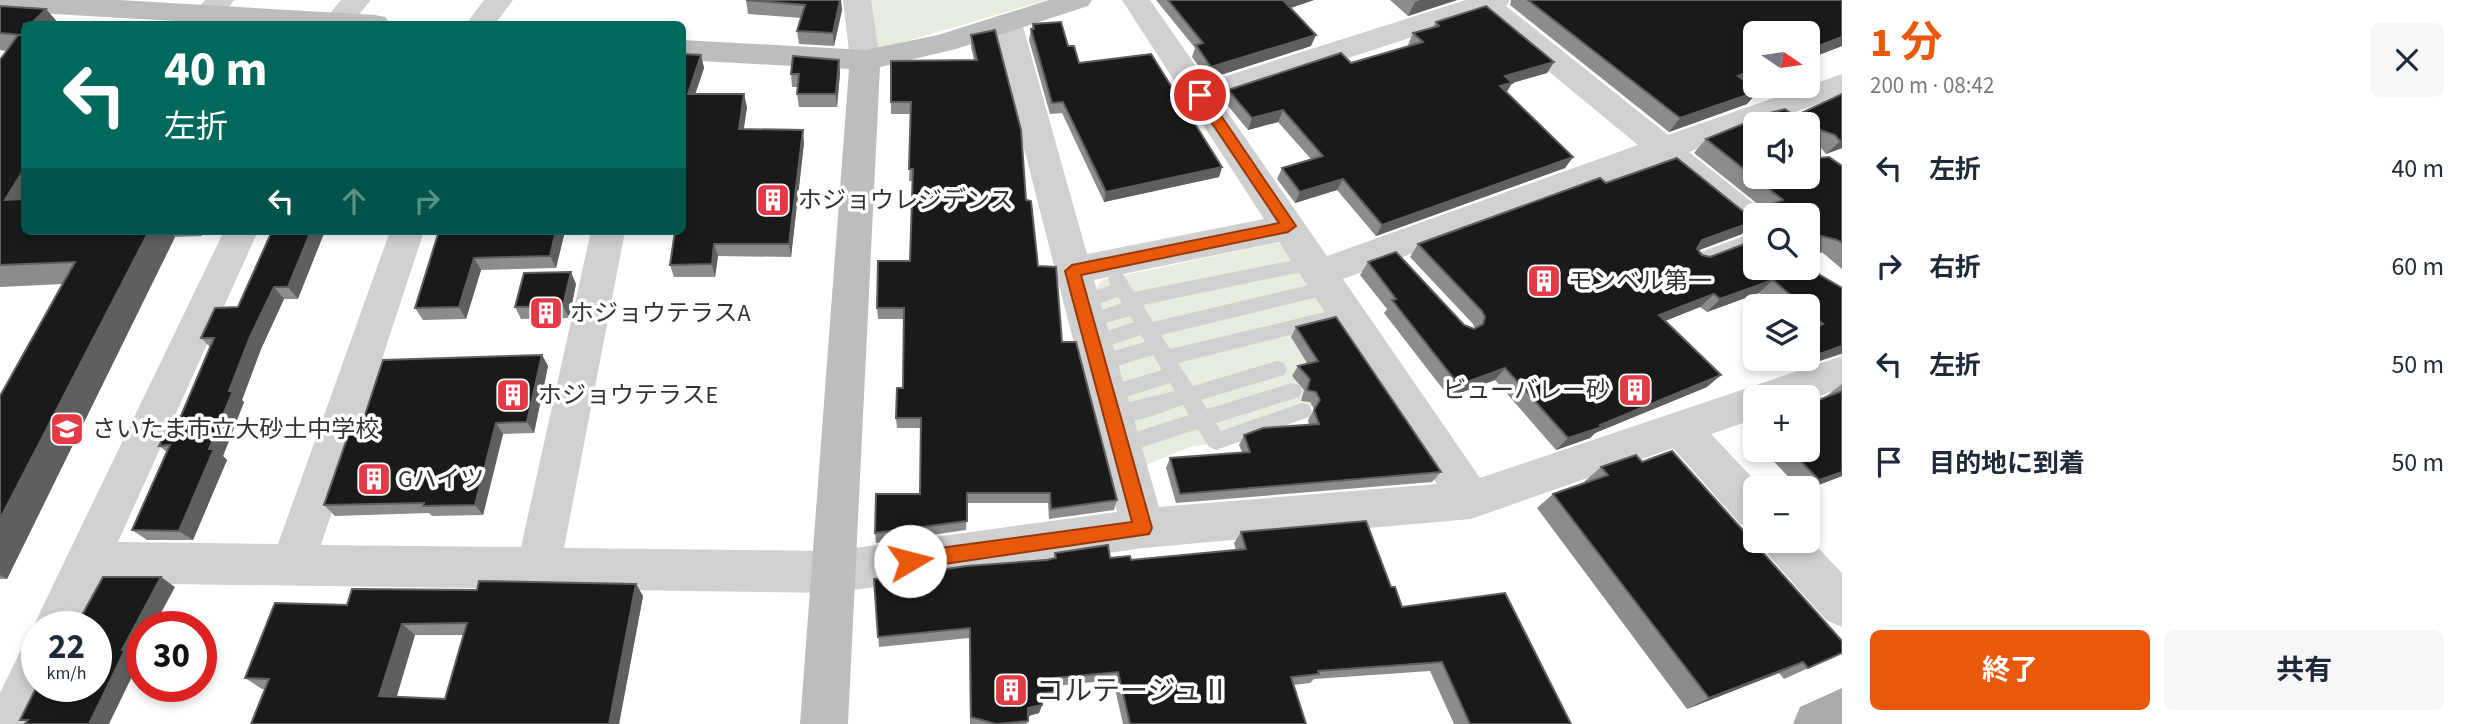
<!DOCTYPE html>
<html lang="ja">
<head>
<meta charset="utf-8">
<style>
	body { margin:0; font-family:"Source Sans 3","Noto Sans JP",sans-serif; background:#f6f6f7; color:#1f2937; height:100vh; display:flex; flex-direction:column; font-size:26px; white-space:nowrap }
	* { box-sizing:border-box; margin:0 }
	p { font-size:23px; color:#747a83 }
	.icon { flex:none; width:38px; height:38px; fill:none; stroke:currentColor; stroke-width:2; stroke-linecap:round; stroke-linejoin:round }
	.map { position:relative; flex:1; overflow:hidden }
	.side { display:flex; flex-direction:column; background:#fff; width:630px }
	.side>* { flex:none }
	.hud { position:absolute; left:21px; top:21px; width:665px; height:214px; border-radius:10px; box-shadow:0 4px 10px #0003; background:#00695c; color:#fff; overflow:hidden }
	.needle { width:46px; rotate:103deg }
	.buttons { position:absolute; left:1743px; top:21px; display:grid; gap:14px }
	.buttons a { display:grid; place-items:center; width:77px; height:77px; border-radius:10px; background:#fff; box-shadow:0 4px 10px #0003; font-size:35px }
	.speed { position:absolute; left:21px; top:611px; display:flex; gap:14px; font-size:35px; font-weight:700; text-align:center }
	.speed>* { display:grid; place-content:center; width:91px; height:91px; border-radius:50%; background:#fff; box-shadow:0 4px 10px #0003; line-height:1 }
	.speed small { font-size:18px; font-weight:400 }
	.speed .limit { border:10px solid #d22; background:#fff; color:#111 }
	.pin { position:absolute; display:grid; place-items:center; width:60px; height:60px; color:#fff; margin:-30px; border:4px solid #fff; border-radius:50%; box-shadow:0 2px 7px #0007 }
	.me { position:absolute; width:77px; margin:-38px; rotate:82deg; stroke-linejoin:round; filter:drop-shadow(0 0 5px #0008) }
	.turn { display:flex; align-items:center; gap:24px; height:147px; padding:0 28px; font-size:32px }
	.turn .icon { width:91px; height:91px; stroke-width:2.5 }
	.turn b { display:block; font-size:49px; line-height:60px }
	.lanes { display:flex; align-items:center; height:66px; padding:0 28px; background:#0003; justify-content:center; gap:35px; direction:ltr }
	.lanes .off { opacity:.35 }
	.round { display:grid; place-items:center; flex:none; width:74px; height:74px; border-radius:10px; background:#f6f6f7 }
	.headline { display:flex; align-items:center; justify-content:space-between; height:119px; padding:0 28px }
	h1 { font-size:42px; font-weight:700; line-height:52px; color:#ea580c }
	.primary-button { display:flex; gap:14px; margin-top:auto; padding:14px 28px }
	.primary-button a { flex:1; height:80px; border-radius:10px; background:#ea580c; color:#fff; font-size:28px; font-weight:700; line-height:80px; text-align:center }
	.primary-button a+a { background:#f6f6f7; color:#1f2937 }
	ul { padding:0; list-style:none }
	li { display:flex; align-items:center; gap:21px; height:98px; padding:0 28px }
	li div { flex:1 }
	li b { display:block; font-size:26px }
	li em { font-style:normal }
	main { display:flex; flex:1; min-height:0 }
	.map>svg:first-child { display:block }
	.green { fill:#e6ecdf }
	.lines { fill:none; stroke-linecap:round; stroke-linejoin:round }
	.lane { fill:#d0d0d0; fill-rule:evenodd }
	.street { fill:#d0d0d0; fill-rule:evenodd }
	.secondary { fill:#bdbdbd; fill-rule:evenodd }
	.primary { fill:#ababab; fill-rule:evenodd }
	.wall { fill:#8c8c8c; fill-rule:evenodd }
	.shaded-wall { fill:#5f5f5f }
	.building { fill:#1a1a1a; stroke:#5f5f5f; stroke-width:2; fill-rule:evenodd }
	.route { fill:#ea580c; stroke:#983908; stroke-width:2 }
	.labels { text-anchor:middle; stroke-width:7; stroke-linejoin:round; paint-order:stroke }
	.poi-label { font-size:24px; fill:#333; stroke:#fff; text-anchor:start }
	.near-poi-label { font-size:28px; fill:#333; stroke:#fff; text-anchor:start }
</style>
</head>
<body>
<main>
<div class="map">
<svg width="1842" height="724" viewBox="0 0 1842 724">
	<rect width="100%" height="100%" fill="#fff"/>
	<g class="green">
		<path d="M871,0H1047L876,50Z"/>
		<path d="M1276,243L1290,248L1378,383L1339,395L1225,443L1192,446L1146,465L1096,289L1102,280Z"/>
	</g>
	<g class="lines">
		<g class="lane">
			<path d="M1755,232V246L1696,268L1690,266L1687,261L1690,256Z"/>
			<path d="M1300,259L1306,261L1309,266L1306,271L1143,305L1153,322L1318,283L1324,285L1327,290L1324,295L1318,297L1161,335L1170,349L1334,310L1341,312L1343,317L1341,322L1334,324L1178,363L1193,386L1277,361L1284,363L1287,369L1284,375L1201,400L1207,409L1292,383L1299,385L1302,391L1299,397L1216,423L1221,431L1302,403L1309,405L1312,411L1309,417L1216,450L1209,447L1198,429L1140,448L1133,445L1130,439L1133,433L1189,415L1183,405C1161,412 1128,428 1105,420L1102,414L1105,408L1175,391L1170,383L1126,397L1119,395L1116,389L1119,383L1162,370L1153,355L1117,366L1110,364L1107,358L1110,352L1145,342L1141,335L1111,345L1104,342L1102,337L1104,332L1134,322L1130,316L1105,323L1098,321L1096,316L1098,311L1122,303L1118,297L1101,303L1095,301L1092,296L1095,291L1111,285L1108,279L1111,274H1123L1134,292Z"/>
		</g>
		<g class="street">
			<path d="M205,0H234L219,21L209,24L199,21L194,15Z"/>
			<path d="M341,0H371L351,24H321Z"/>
			<path d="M484,0H513L495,24H466Z"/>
			<path d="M843,0H871L880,60L876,67L865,70L854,67L850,60Z"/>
			<path d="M1122,0H1150L1207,82L1466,0H1510L1506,6L1668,135L1842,74V95L1763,124H1755V127L1689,152L1767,214L1755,215V236L1743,232L1659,163L1343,279L1480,478L1842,356V388L1808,400V397H1755V419L1711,434L1762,488H1755V529L1740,524L1673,448L1471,519L1143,548L833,593L100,583L80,626H37V632L34,626L41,610L224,231H258L118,542L278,544L390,231H424L321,545L521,547L591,231H625L564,548L833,551L1117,512L992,23L997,16L1007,14L1017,16L1022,23L1087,254L1264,219ZM1480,15L1638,145L1327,256L1219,100ZM1279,242L1437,484L1159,507L1094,280Z"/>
			<path d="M1808,537L1842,573V627L1826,620L1768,555L1761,541H1808Z"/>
			<path d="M37,645V686H53L35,724H0V693L20,652Z"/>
		</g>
		<g class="secondary">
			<path d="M0,0H119L375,15L385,17L390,24H229L0,11Z"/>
			<path d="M1049,0H1092L1088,6L956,49L880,67L848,724H800L849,69L682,60V40L865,50L938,35Z"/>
		</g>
		<path class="primary" d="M1842,688V724H1793L1800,707Z"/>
	</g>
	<g class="wall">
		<path d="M746,0H841L842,10L834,46L799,44L797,31L801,18L748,14Z"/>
		<path d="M1156,0H1314L1290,8L1311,46L1208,79L1192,57L1195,48Z"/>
		<path d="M1390,0H1457L1408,16Z"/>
		<path d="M1511,0H1842V46L1808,59V33H1755V79L1747,82V104L1669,132L1510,5Z"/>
		<path d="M0,6L46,9L59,24H24V231H204L201,236L175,237L7,579H0V396L62,284L0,287V60L7,51L0,50Z"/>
		<path d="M1436,22L1554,62L1547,73L1512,83L1507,92L1573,157L1565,168L1376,236L1337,190L1295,203L1277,179L1282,168L1311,159L1278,122L1248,130L1224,101L1228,90L1351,63L1409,46L1408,45L1413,33L1433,27Z"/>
		<path d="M1033,24L1068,46L1079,63L1222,167L1219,177L1104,202L1062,113L1050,114L1029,40L1031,29H1032Z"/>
		<path d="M971,35L1026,200L1038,266L1062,342L1117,500L1114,510L1049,519L1048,503H967L966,530L876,543L875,533L920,494L921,428H897L896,418L903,388L904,319H878L877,308L910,261L912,181H909L911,114H891V61L974,60L971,47Z"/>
		<path d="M682,54L701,55L704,68L695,94L747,107L743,129L804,143L791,257L718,256L715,277H674L670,265L682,231Z"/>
		<path d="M839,60L840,73L837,107H799L797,94L798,87H792L791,74Z"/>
		<path d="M1842,94V148L1826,154L1822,149L1820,148V158L1842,166V269L1823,253L1820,252L1809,262L1820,275L1842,288V354L1795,369L1784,359H1808V306H1774L1759,293L1707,312L1700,307L1665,321L1707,387L1595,433L1590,438L1556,450L1495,380L1449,397L1384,313L1387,309L1360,275L1368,262L1464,325L1475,329L1473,324L1410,257L1418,244L1606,183L1742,234L1698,250L1702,255L1710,257L1808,268V215H1760L1765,210L1694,153L1706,139L1795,116Z"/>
		<path d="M272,231L298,299H284L261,349L242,400L244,402L223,456L227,460L193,540H147L132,530L167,452L159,446L181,416L210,347L201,338L238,307Z"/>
		<path d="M439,231H565L556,268L481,270L466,319L423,320L415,308Z"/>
		<path d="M576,284L569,318L521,319L515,307Z"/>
		<path d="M1296,327L1441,472L1432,482L1176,503L1166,468L1170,458L1242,452L1239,445L1244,435L1309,425L1308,420L1314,409L1310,402L1301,401L1304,390L1292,376L1298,366L1307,363L1291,337Z"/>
		<path d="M542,355L548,366L534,433L503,434L483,515L432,516L429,513L335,516L324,505Z"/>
		<path d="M1842,384V476L1808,489V488H1799L1763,450H1808L1825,397Z"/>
		<path d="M1755,425V442L1746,432Z"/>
		<path d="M1642,462L1842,653L1784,679L1779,673L1687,709L1537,508L1553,494L1585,483L1584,482L1601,467Z"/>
		<path d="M1241,532L1391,587L1402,607L1571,724H1454L1430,671L1314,679L1310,683L1293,685L1306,724H1123L1113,680L1055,686L1056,692L1053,700L1042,701V705L1039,713L1028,716L1027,724H970L969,638L879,647L874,579L1054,558L1055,553L1131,560L1236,550L1234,543Z"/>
		<path d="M636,584L643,596L619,724H251L265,689H262L245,678L347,605L477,590ZM415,635H464L445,699L396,697Z"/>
	</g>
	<g class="shaded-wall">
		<path d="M840,0H841L842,10L834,46L833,33Z"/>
		<path d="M1283,0H1314L1279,12Z"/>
		<path d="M1420,0H1457L1408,16L1415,2Z"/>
		<path d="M46,9L59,24H31Z"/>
		<path d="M1316,35L1311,46L1208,79L1211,67Z"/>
		<path d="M1842,37V46L1808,59V50Z"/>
		<path d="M701,55L704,68L691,107L688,94Z"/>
		<path d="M839,60L840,73L837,107L836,94Z"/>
		<path d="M1554,62L1547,73L1512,83L1505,94L1494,98L1505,76Z"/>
		<path d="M1755,69V79L1727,89L1738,76Z"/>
		<path d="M1759,91L1747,104L1669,132L1680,118Z"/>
		<path d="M744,94L747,107L742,142L739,129Z"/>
		<path d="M1283,110L1278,122L1248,130L1252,118Z"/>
		<path d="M803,130L804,143L791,257L789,244Z"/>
		<path d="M1842,140V148L1826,154L1840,141Z"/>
		<path d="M1573,157L1565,168L1376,236L1382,225Z"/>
		<path d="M1222,167L1219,177L1104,202L1106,192Z"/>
		<path d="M24,169V218L5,200Z"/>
		<path d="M1343,179L1337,190L1295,203L1300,192Z"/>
		<path d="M1755,221L1742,234L1689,254L1702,240Z"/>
		<path d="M149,231H170L175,237L7,579L0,575V519Z"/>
		<path d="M197,231H204L201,236Z"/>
		<path d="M311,231H325L298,299L288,287Z"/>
		<path d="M556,231H565L556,268L550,256Z"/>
		<path d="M714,244L718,256L715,277L712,264Z"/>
		<path d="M474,258L481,270L466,319L459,307Z"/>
		<path d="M571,272L576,284L569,318L563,306Z"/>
		<path d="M1773,280L1759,293L1707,312L1720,299Z"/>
		<path d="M274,287L284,299L261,349L242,400L244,402L223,456L227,460L193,540L179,531L229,391L250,337Z"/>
		<path d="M1714,294L1700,307L1647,328L1659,315Z"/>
		<path d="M1842,346V353L1795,369L1811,357Z"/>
		<path d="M542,355L548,366L534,433L527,422Z"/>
		<path d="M1505,368L1495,380L1449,397L1459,385Z"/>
		<path d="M1721,375L1707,387L1595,433L1590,438L1556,450L1568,438Z"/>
		<path d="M496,423L503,434L483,515L475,505Z"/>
		<path d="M1842,472V476L1808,489L1807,488L1819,480Z"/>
		<path d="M161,577L175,587L154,626H142V651L139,657L141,658L109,724H89L122,650Z"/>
		<path d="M636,584L643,596L619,724H609Z"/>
		<path d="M402,624L415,635L394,706L379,696Z"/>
		<path d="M1803,662L1779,673L1687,709L1709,698Z"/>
		<path d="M1042,705L1039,713L1025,717L1028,708Z"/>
	</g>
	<g class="building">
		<path d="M746,0H840L833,33L797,31L805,5Z"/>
		<path d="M1168,0H1283L1316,35L1211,67L1196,45L1203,43Z"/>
		<path d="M1528,0H1842V37L1808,50V33H1755V69L1738,76L1759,91L1680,118Z"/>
		<path d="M0,6L46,9L31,24H24V31L21,35L0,33Z"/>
		<path d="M1486,6L1554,62L1505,76L1512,83L1500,86L1573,157L1382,225L1343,179L1300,192L1282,168L1323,156L1283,110L1252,118L1228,90L1341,53L1351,63L1423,42L1413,33L1439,26L1436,22Z"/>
		<path d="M1061,22L1068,46H1074L1079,63L1151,54L1222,167L1106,192L1063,102L1052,103L1031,29H1034L1033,24Z"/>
		<path d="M995,30L1021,130L1026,200L1031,201L1038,266L1056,267L1062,342H1076L1117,500L1051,509L1050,493H967V521L875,533L876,494H920L921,418H896L897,388H903L904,308H877L878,261H910L913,169H909L911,102H891V61L977,60L971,35Z"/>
		<path d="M18,35H24V169L5,200L24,199V231H149L0,519V396L75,262L0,265V60Z"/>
		<path d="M682,54L701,55L688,94H744L739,129L803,130L789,244H714L712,264L670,265L675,231H682Z"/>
		<path d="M793,56L839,60L836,94H797L799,74H791Z"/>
		<path d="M1842,94V140L1840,141L1835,135L1820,130V158L1829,157L1842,166V243L1837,240L1821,236L1820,252H1808V215H1771V204L1783,200L1706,139L1770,113L1785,109L1795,116ZM1755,124H1808V177H1755Z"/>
		<path d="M1677,158L1755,221L1702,240L1697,249L1702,255L1710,257L1755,240V268H1808V261L1820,275L1842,288V346L1811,357L1808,354V330L1823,324L1808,311V306H1803L1773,280L1720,299L1714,294L1659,315L1721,375L1600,425L1602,427L1568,438L1505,368L1459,385L1392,300L1396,299L1368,262L1396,252L1464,325L1474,329L1483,324L1485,317L1482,311L1418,244L1600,178L1606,183Z"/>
		<path d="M272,231H311L288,287H274L250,337L229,391H233L209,449H214L179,531L132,530L170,445L159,446L173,416H181L214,338H201L215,308L238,307Z"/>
		<path d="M439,231H556L550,256L474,258L459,307L415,308Z"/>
		<path d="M571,272L563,306L515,307L524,273Z"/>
		<path d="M1336,317L1441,472L1180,494L1170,458L1250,452L1244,435L1263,428L1319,424L1314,410L1320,400L1316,392L1307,390L1310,379L1298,366L1318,361L1296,327Z"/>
		<path d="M542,355L527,422L496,423L475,505L423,506L424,503L324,505L349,433H359L383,360Z"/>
		<path d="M1842,391V472L1819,480L1790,450H1808V404Z"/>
		<path d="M1672,451L1842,641V653L1808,668L1803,662L1709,698L1553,494L1608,475L1601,467L1636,455L1642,462Z"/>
		<path d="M1366,521L1391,587H1395L1402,607L1505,593L1571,724H1470L1442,662L1318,671L1319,674L1291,677L1306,724H1130L1118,672L1055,678L1056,692L1041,693L1042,705L1028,708V721L996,724L971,717L970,628L878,637L874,579L967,566L1047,560L1056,558L1055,553L1108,545L1110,558L1130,556L1131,560L1246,549L1241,532Z"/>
		<path d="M103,577H161L122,650H125L89,724H25L28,720H20L37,686H96V626H76Z"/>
		<path d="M479,581L636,584L609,724H251L269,679L245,678L275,603L347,605L352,589L477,590ZM467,623L445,699L379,696L402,624Z"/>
	</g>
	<path class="route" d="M1200,90L1205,92L1296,226L1288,232L1081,275L1152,528L1149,534L910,569L904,567L901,561L904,555L910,552L1132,522L1065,271L1072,265L1279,223L1193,95Z"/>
	<defs>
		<g id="building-square" transform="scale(1.75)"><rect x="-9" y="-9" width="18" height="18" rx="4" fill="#e63946" stroke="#fff"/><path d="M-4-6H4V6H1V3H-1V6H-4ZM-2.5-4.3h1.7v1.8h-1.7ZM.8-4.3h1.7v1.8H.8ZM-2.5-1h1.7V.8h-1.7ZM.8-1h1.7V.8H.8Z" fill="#fff"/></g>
		<g id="school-square" transform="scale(1.75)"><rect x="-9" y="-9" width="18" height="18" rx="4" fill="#e63946" stroke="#fff"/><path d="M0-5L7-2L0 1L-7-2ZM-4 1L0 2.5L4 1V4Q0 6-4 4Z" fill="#fff"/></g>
	</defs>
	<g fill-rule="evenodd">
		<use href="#building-square" x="773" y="200"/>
		<use href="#building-square" x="1544" y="281"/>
		<use href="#building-square" x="546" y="313"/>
		<use href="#building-square" x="1635" y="390"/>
		<use href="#building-square" x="513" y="395"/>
		<use href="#school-square" x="67" y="429"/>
		<use href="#building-square" x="374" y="479"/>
		<use href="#building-square" x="1011" y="690"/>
	</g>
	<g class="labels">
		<g class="poi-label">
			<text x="798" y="208">ホジョウレジデンス</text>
			<text x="1568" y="289">モンベル第一</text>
			<text x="570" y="321">ホジョウテラスA</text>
			<text x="1610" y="398" text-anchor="end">ビューバレー砂</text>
			<text x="538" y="403">ホジョウテラスE</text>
			<text x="92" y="437">さいたま市立大砂土中学校</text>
			<text x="398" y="487">Gハイツ</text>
		</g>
		<g class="near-poi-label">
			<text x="1036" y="700">コルテージュⅡ</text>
		</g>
	</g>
</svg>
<div class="buttons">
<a><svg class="needle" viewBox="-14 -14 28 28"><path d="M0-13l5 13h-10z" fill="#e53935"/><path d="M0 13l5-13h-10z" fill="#747a83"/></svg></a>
<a><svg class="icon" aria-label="sound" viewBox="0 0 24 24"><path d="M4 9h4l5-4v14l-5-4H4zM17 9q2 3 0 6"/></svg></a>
<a><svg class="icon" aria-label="search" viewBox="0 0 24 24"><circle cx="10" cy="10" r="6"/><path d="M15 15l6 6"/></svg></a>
<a><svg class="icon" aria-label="layers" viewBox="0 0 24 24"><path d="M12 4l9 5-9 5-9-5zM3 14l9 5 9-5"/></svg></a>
<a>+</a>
<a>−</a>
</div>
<div class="speed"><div>22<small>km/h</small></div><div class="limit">30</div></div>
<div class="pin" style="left:1200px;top:95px;background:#d93025"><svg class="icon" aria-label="arrive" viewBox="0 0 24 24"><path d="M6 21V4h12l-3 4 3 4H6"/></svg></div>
<svg class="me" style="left:910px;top:561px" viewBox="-20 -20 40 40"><circle r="19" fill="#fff"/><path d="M0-13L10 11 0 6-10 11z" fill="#ea580c"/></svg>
<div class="hud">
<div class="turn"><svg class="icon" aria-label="left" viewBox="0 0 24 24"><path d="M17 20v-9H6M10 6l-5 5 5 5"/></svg><div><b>40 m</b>左折</div></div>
<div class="lanes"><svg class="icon" aria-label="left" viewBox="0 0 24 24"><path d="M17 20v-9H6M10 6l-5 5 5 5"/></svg><svg class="icon off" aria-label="ahead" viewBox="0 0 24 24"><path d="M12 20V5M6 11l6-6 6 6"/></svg><svg class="icon off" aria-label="right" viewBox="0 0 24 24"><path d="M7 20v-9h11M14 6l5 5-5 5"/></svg></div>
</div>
</div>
<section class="side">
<div class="headline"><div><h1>1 分</h1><p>200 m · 08:42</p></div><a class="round"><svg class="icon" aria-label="close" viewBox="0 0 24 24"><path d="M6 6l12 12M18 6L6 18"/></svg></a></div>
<ul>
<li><svg class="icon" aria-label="left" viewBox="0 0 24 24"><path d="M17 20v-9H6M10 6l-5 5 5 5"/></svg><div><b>左折</b></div><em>40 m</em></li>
<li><svg class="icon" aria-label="right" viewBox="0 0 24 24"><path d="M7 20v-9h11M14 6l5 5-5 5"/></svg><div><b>右折</b></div><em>60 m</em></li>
<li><svg class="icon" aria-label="left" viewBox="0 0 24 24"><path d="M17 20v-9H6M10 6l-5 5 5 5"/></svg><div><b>左折</b></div><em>50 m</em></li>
<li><svg class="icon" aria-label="arrive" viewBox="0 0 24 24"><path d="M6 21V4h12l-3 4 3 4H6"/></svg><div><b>目的地に到着</b></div><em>50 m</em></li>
</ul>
<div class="primary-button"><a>終了</a><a>共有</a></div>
</section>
</main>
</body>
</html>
